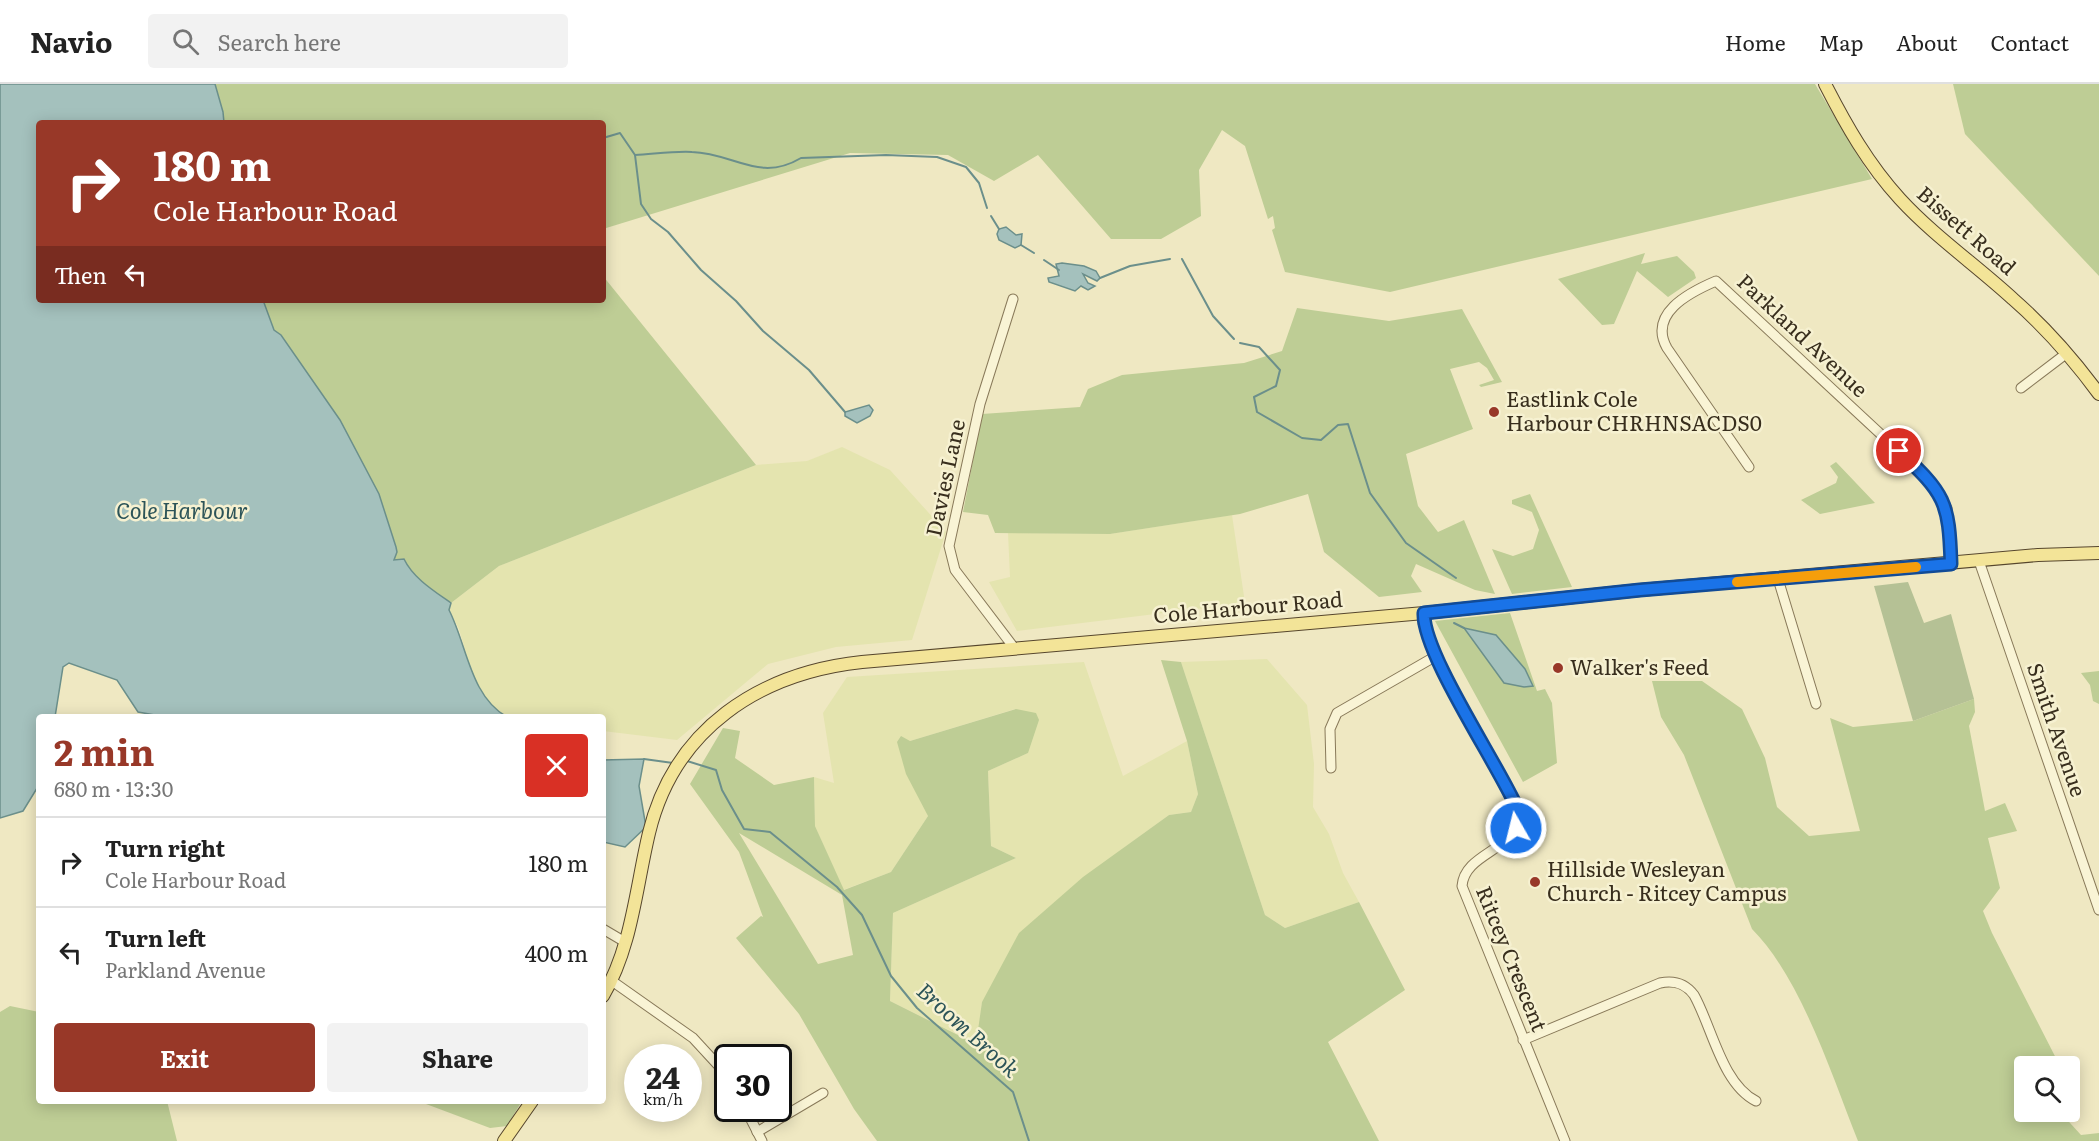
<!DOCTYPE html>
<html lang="en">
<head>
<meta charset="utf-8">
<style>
	body { margin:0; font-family:Literata,serif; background:#f2f2f2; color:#222; height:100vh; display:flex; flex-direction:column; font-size:22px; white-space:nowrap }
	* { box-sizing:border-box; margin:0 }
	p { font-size:20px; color:#767676 }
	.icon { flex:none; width:33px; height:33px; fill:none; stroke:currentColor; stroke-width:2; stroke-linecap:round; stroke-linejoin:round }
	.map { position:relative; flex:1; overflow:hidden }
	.sheet { position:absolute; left:36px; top:630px; width:570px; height:390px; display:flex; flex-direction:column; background:#fff; border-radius:6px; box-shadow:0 3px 15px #0003 }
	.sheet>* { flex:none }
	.banner { position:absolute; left:36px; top:36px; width:570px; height:183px; border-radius:6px; box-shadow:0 3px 15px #0003; background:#983828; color:#fff; overflow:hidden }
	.fabs { position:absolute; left:2014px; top:972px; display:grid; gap:12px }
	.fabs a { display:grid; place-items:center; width:66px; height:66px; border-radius:6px; background:#fff; box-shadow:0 3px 15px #0003; font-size:30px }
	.speed { position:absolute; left:624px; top:960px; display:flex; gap:12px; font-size:30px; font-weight:700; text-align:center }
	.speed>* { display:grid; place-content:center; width:78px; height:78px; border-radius:50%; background:#fff; box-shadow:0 3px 15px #0003; line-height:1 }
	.speed small { font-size:15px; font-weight:400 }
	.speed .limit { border:3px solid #111; border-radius:9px; background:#fff; color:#111 }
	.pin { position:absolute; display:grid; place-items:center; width:51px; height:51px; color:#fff; margin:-26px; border:3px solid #fff; border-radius:50%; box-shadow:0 2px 6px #0007 }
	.me { position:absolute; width:66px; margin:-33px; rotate:352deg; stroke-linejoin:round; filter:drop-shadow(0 0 4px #0008) }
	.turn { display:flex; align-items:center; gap:21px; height:126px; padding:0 18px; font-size:27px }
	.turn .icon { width:78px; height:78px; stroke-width:2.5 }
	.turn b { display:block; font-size:42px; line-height:51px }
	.then { display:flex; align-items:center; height:57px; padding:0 18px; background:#0003; gap:12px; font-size:22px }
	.round { display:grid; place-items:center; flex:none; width:63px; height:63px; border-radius:6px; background:#f2f2f2 }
	.head { display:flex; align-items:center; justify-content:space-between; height:102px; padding:0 18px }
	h1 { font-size:36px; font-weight:700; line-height:45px; color:#983828 }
	.button { display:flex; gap:12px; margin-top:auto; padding:12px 18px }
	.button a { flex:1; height:69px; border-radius:6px; background:#983828; color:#fff; font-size:24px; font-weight:700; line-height:69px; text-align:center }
	.button a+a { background:#f2f2f2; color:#222 }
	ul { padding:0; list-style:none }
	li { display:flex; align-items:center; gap:18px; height:90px; padding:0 18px; border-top:2px solid #e0e0e0 }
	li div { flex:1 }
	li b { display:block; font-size:22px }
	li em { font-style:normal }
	header { display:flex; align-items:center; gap:36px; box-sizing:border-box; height:84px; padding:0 30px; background:#fff; border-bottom:2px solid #e0e0e0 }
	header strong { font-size:28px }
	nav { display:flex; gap:33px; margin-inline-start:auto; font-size:21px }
	.search { width:420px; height:54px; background:#f2f2f2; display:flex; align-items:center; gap:15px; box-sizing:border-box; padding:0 21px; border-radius:6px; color:#767676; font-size:22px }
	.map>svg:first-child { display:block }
	.farmland { fill:#e4e4af }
	.green { fill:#becd95; fill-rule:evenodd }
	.cemetery { fill:#b5c195 }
	.water { fill:#a4c1bd; stroke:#6b8f8b; stroke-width:1.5 }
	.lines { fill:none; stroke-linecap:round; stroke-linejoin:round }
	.stream { stroke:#6b8f8b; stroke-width:2 }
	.minor-casing { stroke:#887959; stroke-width:11 }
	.major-casing { stroke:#56462d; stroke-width:14 }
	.minor { stroke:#f9f4d5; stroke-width:9 }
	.major { stroke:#f3e498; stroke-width:12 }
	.route-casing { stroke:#114b97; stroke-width:15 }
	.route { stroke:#1a73e8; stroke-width:10 }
	.slow { stroke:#f59e0b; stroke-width:10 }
	.poi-dot { fill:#983828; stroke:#f6f1d1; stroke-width:2 }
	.labels { text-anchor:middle; stroke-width:5; stroke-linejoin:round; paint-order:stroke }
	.street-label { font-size:21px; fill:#382e1d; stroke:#f6f1d1 }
	.poi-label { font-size:21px; fill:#382e1d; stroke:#f6f1d1; text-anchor:start }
	.water-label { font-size:22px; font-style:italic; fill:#2c5458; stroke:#f6f1d1 }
</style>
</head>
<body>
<header>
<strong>Navio</strong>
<div class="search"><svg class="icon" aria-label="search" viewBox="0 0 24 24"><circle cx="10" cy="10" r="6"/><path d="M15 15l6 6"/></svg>Search here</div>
<nav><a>Home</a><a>Map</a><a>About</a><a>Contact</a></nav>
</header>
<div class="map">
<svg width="2099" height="1057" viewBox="0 0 2099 1057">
	<rect width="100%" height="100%" fill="#efe8c2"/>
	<g class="farmland">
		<path d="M842,363L890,386L946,448L912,556L836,563L768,580L677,656L603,647V633H512L493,626L472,590L459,545L449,526L451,519L499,482L756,381L807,377Z"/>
		<path d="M1232,431L1245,519L1017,547L989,498L1010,493L1008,449L1110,450Z"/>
		<path d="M1267,575L1307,621L1314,680L1313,723L1329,750L1343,789L1359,818L1285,844L1265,831L1181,578Z"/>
		<path d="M1084,578L1123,692L1187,657L1198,710L1191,728L1169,731L1125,763L982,918L977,960L890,917L893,829L1016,774L991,762L988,687L1028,669L1015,625L910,657L928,732L891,788L843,806L815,742L814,693L834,699L823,629L847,593Z"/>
	</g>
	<g class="green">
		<path d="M0,0H1815L1872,95L1390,208L1285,188L1272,146L1275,144L1273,132L1268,135L1245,62L1222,46L1199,86L1201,132L1161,155H1111L1038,71L994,97L948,71L850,69L603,145V39H39V216H603V192L756,381L499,482L451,519L449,526C468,561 470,612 507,633H166L138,628L117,596L69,579L63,583L55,633H39V701L23,727L0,734Z"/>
		<path d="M1953,0H2099V192L1965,50Z"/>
		<path d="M1645,169L1641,180L1677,172L1694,188L1696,194L1668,213L1637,187L1614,240L1602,241L1558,195Z"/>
		<path d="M1297,224L1389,237L1462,225L1502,298L1481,303L1479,301L1494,296L1487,284L1479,278L1450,285L1473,345L1406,370L1418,422L1438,448L1464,436L1495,510L1475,506L1416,480L1411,492L1422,508L1379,513L1324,468L1308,410L1240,430L1110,450L995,449L988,431L963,428L982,330L1080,323L1088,305L1122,291L1244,279L1282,267Z"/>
		<path d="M1836,378L1875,419L1820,430L1801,416L1836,399L1838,393L1830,382Z"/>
		<path d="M1530,410L1572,503L1512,510L1492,465L1513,472L1533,465L1539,446L1532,428L1512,420V416Z"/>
		<path d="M1510,529L1537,607L1545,605L1552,619L1557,679L1523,698L1435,537Z"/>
		<path d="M1161,576L1181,578L1265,831L1285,844L1359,818L1405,906L1328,958L1379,1057H877L854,1025L799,930L736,854L761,832L763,833L739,768L690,700L723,644L740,647L735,674L774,701L814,693L815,742L844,806L891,788L928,732L906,690L897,658L901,652L910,657L1016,625L1036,629L1039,636L1028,669L988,687L991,762L1016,774L893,829L890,917L976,960L982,918L1019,849L1083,793L1169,731L1191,728L1198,710L1187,657ZM739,749L842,811L853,871L818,880Z"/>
		<path d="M2099,587V620L2093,617L2090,601L2081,589Z"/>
		<path d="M1652,597H1702L1742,625L1765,674L1777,723L1809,752L1860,747L1830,634L1853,643L1913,637L1974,615L1975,628L1969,642L1985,727L2005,719L2017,747L1988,754L2000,804L1983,827L1992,849L2060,982H2025V1028H2060L2081,1051L2099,1049V1057H1858C1832,992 1801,894 1752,845L1684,671L1661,633Z"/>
		<path d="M10,922L39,928V1017H167L177,1057H0V928Z"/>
		<path d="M418,1017H522L507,1042L490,1044Z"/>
	</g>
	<path class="cemetery" d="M1908,498L1924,539L1951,530L1974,615L1913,637L1874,502Z"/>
	<g class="water">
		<path d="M0,0H215L223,28L224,39H39V216H263L274,246L281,251L340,336L379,410L396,463L397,468L394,476L404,475C413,494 434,507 451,519L449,526C467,561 470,612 507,633H166L138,628L117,596L69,579L63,583L55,633H39V701L23,727L0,734Z"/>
		<path d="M1006,143L1016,151L1022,150L1021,161L1015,164L999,156L997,150L999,145Z"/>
		<path d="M1062,179L1084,182L1096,187L1100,194L1097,197L1083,190L1088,199L1095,202L1088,206L1081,202L1075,207L1049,198L1048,194L1059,192L1056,180Z"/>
		<path d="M869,321L873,326L870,332L857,339L845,332V328Z"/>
		<path d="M1464,544L1496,551L1525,585L1533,602L1524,603L1504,599Z"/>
		<path d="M644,675L639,702L646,743L625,763L603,758V676Z"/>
	</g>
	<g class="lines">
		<g class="stream">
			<path d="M603,54L620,49L635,71L641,120L651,135L668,148L701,186L736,217L763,247L809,286L845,328"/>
			<path d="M635,71C654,70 674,67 692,68C734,69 759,99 801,74L886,71L937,73L966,83L979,99L987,124"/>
			<path d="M991,132L999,145"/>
			<path d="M1021,161L1034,169"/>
			<path d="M1182,175L1213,232L1234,255"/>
			<path d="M1044,176L1059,186"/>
			<path d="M1100,194L1130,182L1170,175"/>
			<path d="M1240,259L1259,263L1280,286L1276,302L1254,313L1257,328L1302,354L1321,356L1338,341L1348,340L1370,409L1406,459L1456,494"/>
			<path d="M1454,539L1464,544"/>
			<path d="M644,675L673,679"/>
			<path d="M687,677L716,686L722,706L744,745L770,748L837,803L862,831L891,892L917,924L1013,1008L1029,1057"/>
		</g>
		<g class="minor-casing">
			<g id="minor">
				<path d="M1013,215L980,320L949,462L955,486L1015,565"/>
				<path d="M2021,304L2067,269"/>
				<path d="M1749,383L1667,264C1648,230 1688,209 1716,197L1930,396L1947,424L1951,480"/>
				<path d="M1979,477L2099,826"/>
				<path d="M1778,495L1816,620"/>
				<path d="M1424,529L1423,539L1436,572L1517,726C1523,767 1465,766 1462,802L1565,1057"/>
				<path d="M1331,684L1330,645L1337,629L1436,572"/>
				<path d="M603,845L625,858"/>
				<path d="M612,897L693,954L728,992"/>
				<path d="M1523,956L1660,899C1674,896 1685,899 1694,911C1712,943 1722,1000 1756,1017"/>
				<path d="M745,1024L762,1057"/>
				<path d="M757,1048L823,1009"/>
			</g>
		</g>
		<g class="major-casing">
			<g id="major">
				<path d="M1825,0C1846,41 1868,80 1900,115C1934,152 1976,181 2013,215C2045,243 2074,276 2099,310"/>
				<path d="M603,912C632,863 636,803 649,749C674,645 759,589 862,578L1424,529L1640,506L2038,471L2099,469"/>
				<path d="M504,1057L532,1017"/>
			</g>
		</g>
		<use href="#minor" class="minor"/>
		<use href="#major" class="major"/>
	</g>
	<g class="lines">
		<g class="route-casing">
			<path id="route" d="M1516,744V722C1497,679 1422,568 1424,529L1640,506L1951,480C1949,417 1945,410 1899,367"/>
		</g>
		<use href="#route" class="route"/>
		<path class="slow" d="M1737,498L1916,483"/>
	</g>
	<g class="poi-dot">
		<circle cx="1494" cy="328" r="6"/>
		<circle cx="1558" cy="584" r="6"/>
		<circle cx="1535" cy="798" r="6"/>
	</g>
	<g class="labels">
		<g class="street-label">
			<text transform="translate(1966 147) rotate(41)" y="7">Bissett Road</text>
			<text transform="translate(1802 252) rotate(43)" y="7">Parkland Avenue</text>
			<text transform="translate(946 394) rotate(-78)" y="7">Davies Lane</text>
			<text transform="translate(1248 524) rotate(-5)" y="7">Cole Harbour Road</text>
			<text transform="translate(2056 646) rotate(71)" y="7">Smith Avenue</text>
			<text transform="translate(1511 875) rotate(68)" y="7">Ritcey Crescent</text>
		</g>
		<g class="poi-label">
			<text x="1506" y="323">Eastlink Cole<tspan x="1506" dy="24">Harbour CHRHNSACDS0</tspan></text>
			<text x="1570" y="591">Walker's Feed</text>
			<text x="1547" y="793">Hillside Wesleyan<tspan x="1547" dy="24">Church - Ritcey Campus</tspan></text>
		</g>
		<g class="water-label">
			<text x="182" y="435">Cole Harbour</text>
			<text transform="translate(968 946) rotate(42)" y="8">Broom Brook</text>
		</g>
	</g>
</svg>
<div class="fabs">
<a><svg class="icon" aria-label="search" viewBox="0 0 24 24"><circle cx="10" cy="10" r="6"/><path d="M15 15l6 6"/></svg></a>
</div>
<div class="speed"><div>24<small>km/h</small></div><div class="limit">30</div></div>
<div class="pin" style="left:1899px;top:367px;background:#d93025"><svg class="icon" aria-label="arrive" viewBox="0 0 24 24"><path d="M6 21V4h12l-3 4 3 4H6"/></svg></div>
<svg class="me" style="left:1516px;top:744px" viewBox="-20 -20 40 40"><circle r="17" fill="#1a73e8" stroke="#fff" stroke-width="3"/><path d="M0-11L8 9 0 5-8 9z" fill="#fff"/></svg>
<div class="banner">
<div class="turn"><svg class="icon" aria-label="right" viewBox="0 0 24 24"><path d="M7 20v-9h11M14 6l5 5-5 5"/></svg><div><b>180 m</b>Cole Harbour Road</div></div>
<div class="then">Then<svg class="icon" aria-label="left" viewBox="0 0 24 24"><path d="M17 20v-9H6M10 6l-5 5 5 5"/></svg></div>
</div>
<section class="sheet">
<div class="head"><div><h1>2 min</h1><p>680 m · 13:30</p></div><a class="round" style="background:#d93025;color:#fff"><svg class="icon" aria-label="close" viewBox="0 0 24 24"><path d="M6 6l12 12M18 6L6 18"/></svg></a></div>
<ul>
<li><svg class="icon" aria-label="right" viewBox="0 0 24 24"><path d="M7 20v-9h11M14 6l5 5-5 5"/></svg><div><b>Turn right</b><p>Cole Harbour Road</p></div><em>180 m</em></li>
<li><svg class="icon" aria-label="left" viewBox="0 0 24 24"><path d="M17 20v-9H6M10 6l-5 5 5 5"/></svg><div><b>Turn left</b><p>Parkland Avenue</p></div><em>400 m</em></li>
</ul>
<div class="button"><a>Exit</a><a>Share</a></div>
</section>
</div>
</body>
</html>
